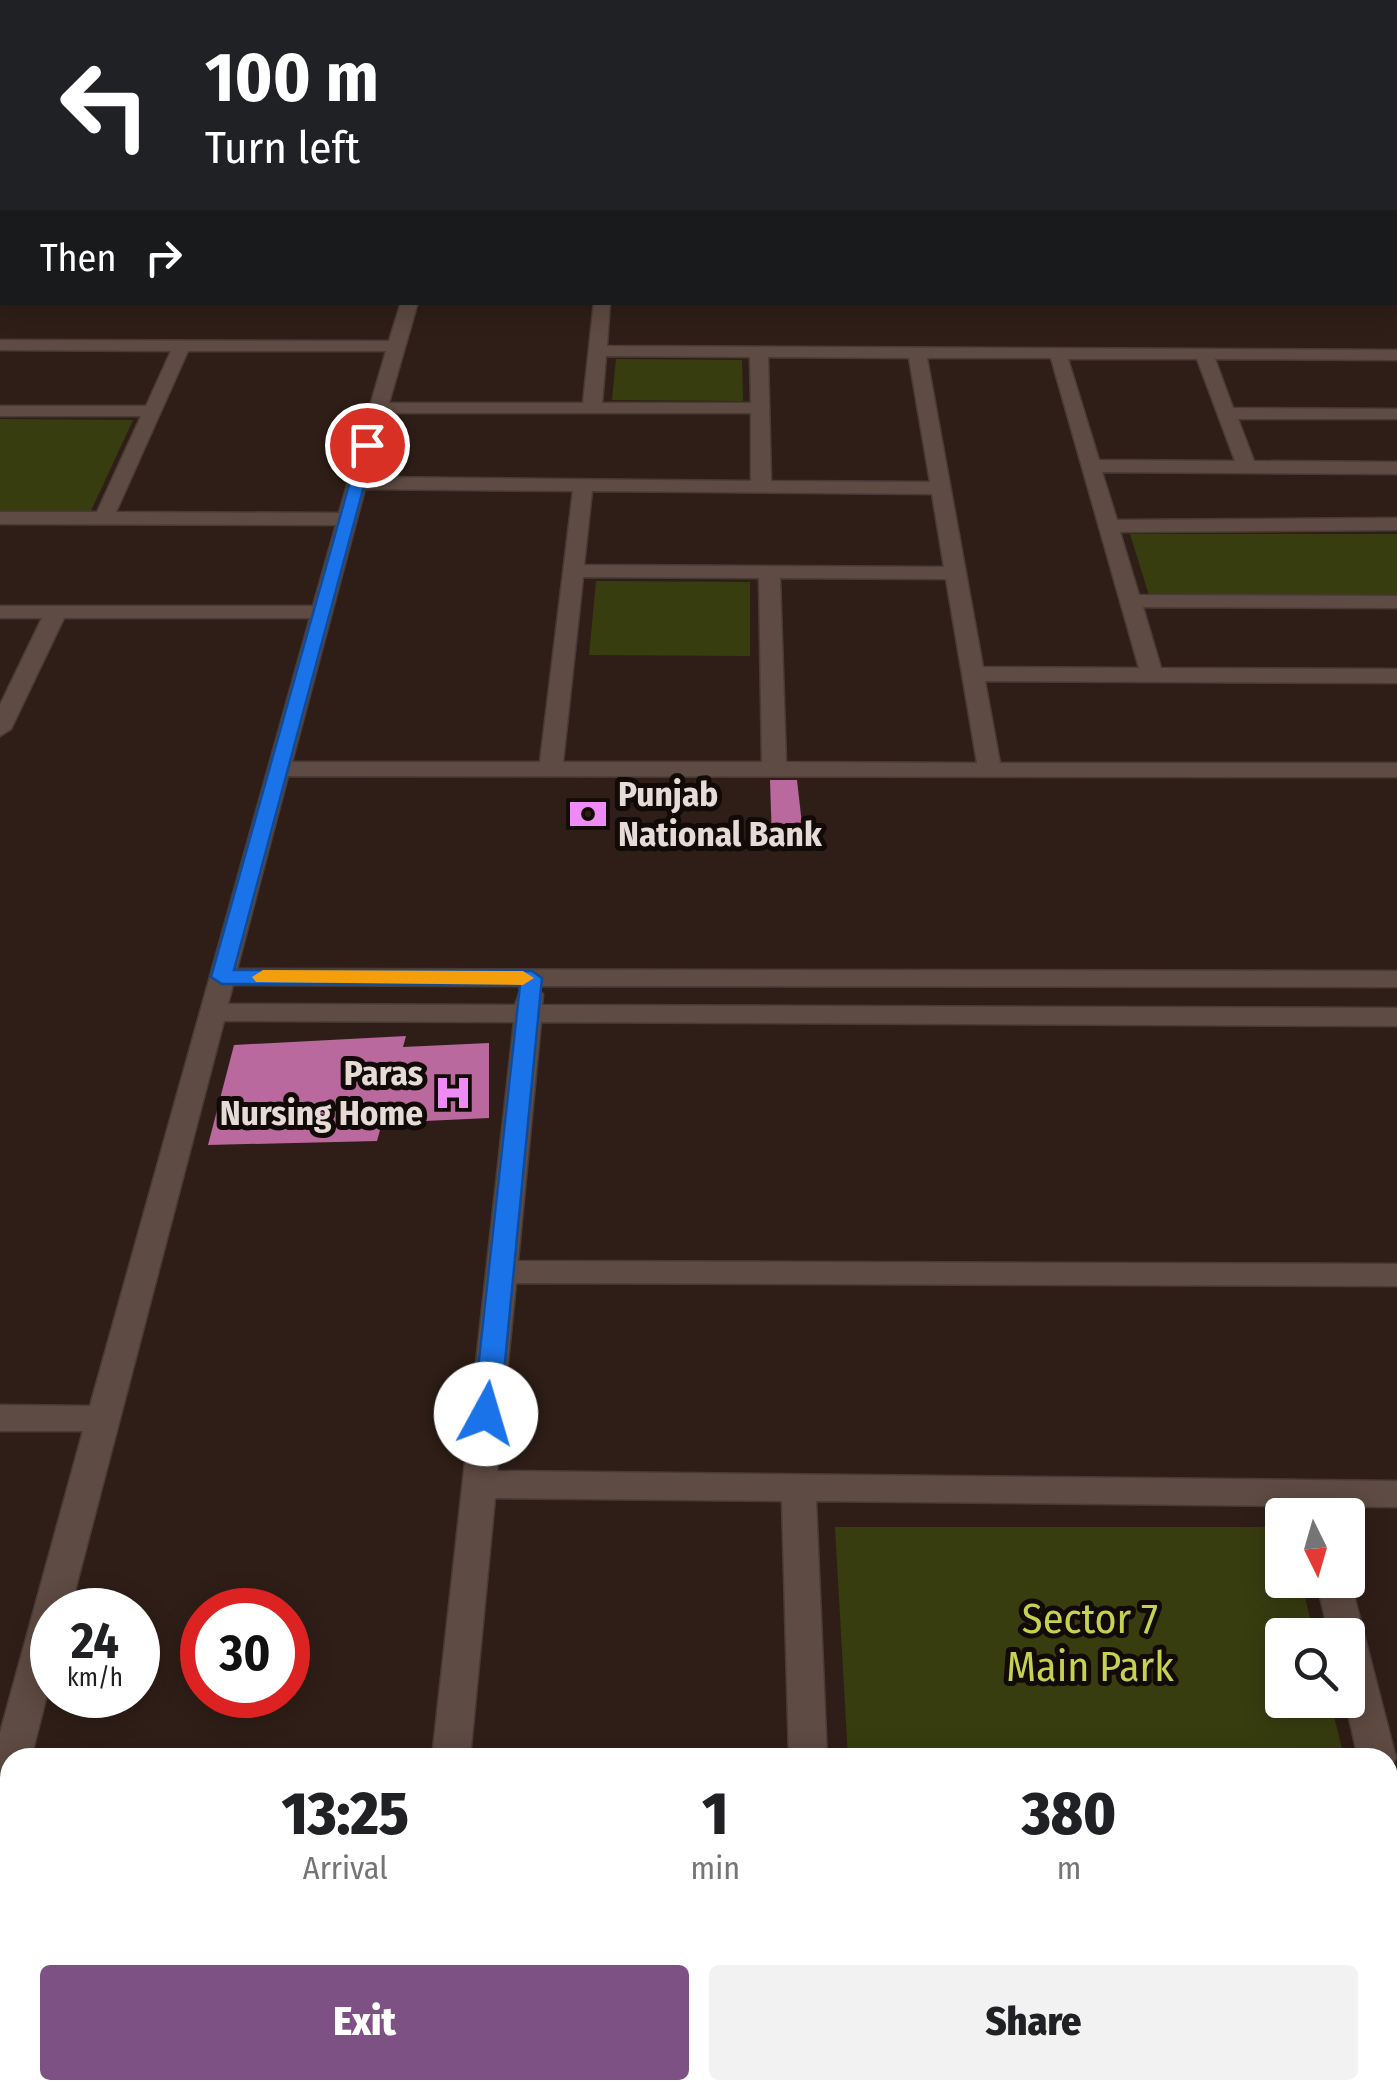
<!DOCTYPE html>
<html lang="en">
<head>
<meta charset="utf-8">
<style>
	body { margin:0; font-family:"Fira Sans Condensed",sans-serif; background:#f2f2f2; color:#202124; height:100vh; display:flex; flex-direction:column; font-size:38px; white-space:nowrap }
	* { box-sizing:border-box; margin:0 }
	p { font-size:32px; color:#757577 }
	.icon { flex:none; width:55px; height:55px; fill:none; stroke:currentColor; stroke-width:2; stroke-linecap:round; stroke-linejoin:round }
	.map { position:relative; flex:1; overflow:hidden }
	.sheet { position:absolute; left:0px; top:1748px; width:1398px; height:352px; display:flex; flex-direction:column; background:#fff; border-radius:30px 30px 0 0; box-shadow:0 5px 25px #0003 }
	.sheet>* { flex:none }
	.hud { position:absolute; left:0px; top:0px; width:1398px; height:305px; box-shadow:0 5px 25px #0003; background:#202124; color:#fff; overflow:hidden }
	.needle { width:65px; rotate:175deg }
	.tools { position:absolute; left:1265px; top:1498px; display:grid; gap:20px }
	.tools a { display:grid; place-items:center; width:100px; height:100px; border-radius:10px; background:#fff; box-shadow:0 5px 25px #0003; font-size:50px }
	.speed { position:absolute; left:30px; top:1588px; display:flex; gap:20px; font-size:50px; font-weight:700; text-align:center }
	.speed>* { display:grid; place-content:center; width:130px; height:130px; border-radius:50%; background:#fff; box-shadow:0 5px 25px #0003; line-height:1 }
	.speed small { font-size:25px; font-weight:400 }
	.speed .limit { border:15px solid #d22; background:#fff; color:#111 }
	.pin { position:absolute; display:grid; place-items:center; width:85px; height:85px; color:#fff; margin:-42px; border:5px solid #fff; border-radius:50%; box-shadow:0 2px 10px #0007 }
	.me { position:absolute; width:110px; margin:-55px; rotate:6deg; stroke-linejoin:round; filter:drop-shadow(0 0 8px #0008) }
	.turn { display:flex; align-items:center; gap:35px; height:210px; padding:0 40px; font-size:45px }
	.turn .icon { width:130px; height:130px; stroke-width:2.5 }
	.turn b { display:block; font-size:70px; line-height:85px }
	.then { display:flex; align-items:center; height:95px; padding:0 40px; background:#0003; gap:20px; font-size:38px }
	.eta { display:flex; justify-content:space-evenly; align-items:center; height:170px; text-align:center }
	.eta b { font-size:60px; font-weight:800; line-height:70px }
	.primary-button { display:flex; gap:20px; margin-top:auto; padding:20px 40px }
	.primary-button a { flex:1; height:115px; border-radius:10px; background:#7d5183; color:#fff; font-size:40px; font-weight:800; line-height:115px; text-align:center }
	.primary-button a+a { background:#f2f2f2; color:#202124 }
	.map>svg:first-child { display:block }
	.green { fill:#383d10 }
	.building { fill:#ba699e }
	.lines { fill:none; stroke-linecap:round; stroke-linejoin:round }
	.minor-casing { stroke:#483b36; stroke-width:3 }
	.tertiary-casing { stroke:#483b36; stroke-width:3 }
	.minor { fill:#5e4b43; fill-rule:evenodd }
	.tertiary { fill:#5e4b43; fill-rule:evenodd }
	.route { fill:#1a73e8; stroke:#114b97; stroke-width:2.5 }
	.slow { fill:#f59e0b }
	.labels { text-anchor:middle; stroke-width:10; stroke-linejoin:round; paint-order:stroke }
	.poi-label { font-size:35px; font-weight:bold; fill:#e7dbd6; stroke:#110a07; text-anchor:start }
	.near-park-label { font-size:42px; fill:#c4d24f; stroke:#110a07 }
</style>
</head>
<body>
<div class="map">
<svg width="1397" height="2098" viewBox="0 0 1397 2098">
	<rect width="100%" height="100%" fill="#2f1e17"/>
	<g class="green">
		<path d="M616,359L742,360L743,401L612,400Z"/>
		<path d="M0,419L133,420L90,513L0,512Z"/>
		<path d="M1130,534H1397V595H1149Z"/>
		<path d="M596,581L750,582V656L589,655Z"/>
		<path d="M835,1527H1282V1580H1301L1314,1635H1282V1700H1330L1344,1757H848Z"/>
		<path d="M1388,1935L1397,1974V2098H866L865,2090H1388Z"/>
	</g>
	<g class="building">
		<path d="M770,780H797L804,842H772Z"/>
		<path d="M406,1036L403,1047L489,1043V1118L382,1123L377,1141L208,1145L234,1045Z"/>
	</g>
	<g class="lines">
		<g class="minor-casing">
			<g id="minor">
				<rect x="648" y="0" width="12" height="2"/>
				<rect x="1395" y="24" width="2" height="8"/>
				<rect x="1395" y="68" width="2" height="8"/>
				<rect x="1395" y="118" width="2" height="8"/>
				<rect x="1395" y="201" width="2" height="10"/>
				<rect x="0" y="261" width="2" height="10"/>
				<rect x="1395" y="268" width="2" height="10"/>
				<path d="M401,302H418L389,403H583L594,302H610L607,346L1397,350V360L1215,359L1233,408L1397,409V419H1238L1254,461L1397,462V474L1102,472L1117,520L1397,518V530L1120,532L1139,595L1397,596V608L1143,607L1161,668L1397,669V683L985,681L1000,763H1397V777L288,776L237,969L1397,971V987L530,986L543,994L542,1005L1397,1008V1026L541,1022L518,1261L1397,1264V1286L516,1283L497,1471L1397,1481V1507L816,1501L827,1758H789L782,1501L495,1498L470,1758H432L514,1022L224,1021L70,1610H52V1675L31,1758H10V1817L0,1820V1733L83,1431H0V1405L90,1406L310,618H64L11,729L0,736V705L42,618H0V606H313L336,525L0,524V512H97L141,416H0V406H146L171,351L0,350V340L389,341ZM188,351H386L339,513L116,512ZM606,356L750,357L751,403H602ZM768,357L909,358L930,482L771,481ZM927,358H1051L1139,668L983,667ZM1068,359H1197L1235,461L1099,460ZM386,413H751V481L368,477ZM365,489L573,491L540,762H292ZM592,491L932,494L944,567L584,565ZM583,577L759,578L762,762H563ZM780,578L946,579L977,763L786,762ZM233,985L530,986L521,988L515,1005L228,1004Z"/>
				<path d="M1348,1572L1396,1758L1388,1771V1758H1358L1345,1700L1348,1635H1329L1316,1580H1348Z"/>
				<path d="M1388,1784L1397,1787V1858L1388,1854Z"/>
				<path d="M396,2090H438L437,2098H395Z"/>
				<rect x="797" y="2090" width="42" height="8"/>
			</g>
		</g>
		<g class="tertiary-casing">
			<g id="tertiary">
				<path d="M0,2H3L2,10H0Z"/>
				<rect x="1395" y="5" width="2" height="8"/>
			</g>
		</g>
		<use href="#minor" class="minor"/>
		<use href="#tertiary" class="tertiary"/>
	</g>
	<path class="route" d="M361,442L375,445L234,970L532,971L542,978L500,1414L496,1421L486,1424L477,1421L473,1414L520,985L222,984L211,977Z"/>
	<path class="slow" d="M263,970L523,971L534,978L523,985L256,982L252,977Z"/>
	<defs>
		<g id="bank-bare" transform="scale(3)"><path d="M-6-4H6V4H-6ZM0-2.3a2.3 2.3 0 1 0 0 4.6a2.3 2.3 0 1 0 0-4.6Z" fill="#ef8bf7" stroke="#110a07" stroke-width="2.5" paint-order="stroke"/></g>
		<g id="hospital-bare" transform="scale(3)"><path d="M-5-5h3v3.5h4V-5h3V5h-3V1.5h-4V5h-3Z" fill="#ef8bf7" stroke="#110a07" stroke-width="2.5" paint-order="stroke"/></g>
	</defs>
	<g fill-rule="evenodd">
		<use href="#bank-bare" x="588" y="814"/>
		<use href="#hospital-bare" x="453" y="1093"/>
	</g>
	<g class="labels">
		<g class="poi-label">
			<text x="618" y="806">Punjab<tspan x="618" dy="40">National Bank</tspan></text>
			<text x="423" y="1085" text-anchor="end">Paras<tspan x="423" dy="40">Nursing Home</tspan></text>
		</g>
		<g class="near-park-label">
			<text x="1090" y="1633">Sector 7<tspan x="1090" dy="48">Main Park</tspan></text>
		</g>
	</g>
</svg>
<div class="tools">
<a><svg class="needle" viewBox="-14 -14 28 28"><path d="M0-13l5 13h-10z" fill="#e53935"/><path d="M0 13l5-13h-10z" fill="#757577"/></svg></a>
<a><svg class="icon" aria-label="search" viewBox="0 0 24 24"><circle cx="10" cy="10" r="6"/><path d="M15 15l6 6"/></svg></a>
</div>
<div class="speed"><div>24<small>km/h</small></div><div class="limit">30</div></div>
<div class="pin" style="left:367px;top:445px;background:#d93025"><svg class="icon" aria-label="arrive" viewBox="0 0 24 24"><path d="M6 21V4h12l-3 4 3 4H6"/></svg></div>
<svg class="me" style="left:486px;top:1414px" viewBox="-20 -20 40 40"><circle r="19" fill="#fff"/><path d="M0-13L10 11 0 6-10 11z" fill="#1a73e8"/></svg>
<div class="hud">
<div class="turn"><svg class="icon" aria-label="left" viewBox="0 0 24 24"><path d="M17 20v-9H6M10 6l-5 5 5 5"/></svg><div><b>100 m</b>Turn left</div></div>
<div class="then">Then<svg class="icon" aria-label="right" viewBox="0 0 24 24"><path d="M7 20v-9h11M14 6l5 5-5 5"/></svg></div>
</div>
<section class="sheet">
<div class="eta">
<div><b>13:25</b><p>Arrival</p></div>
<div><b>1</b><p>min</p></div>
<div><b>380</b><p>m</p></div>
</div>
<div class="primary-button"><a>Exit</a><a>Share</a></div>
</section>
</div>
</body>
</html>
